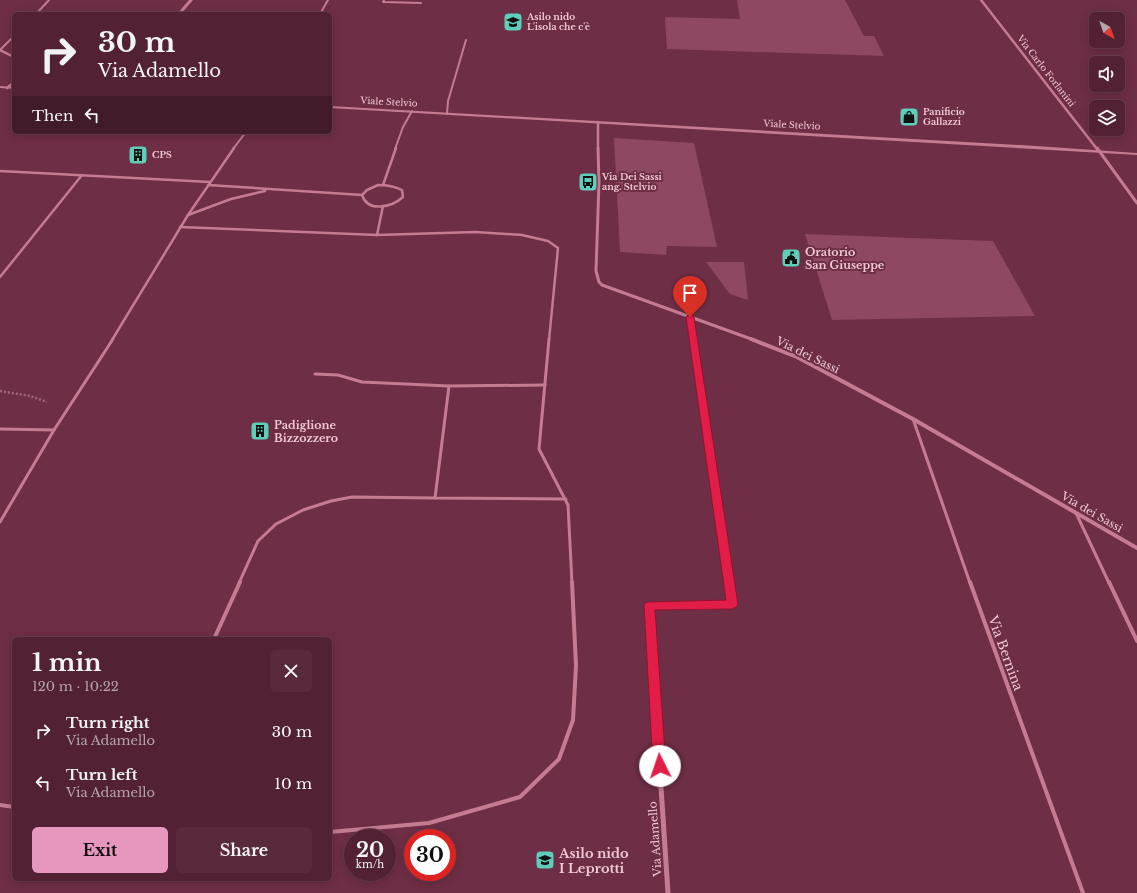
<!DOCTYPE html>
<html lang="en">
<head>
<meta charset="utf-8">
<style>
	body { margin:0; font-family:"Libre Baskerville",serif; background:#582a3c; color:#f1f3f6; height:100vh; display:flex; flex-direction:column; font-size:15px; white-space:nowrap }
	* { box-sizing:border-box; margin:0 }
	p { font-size:13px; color:#b5a4ac }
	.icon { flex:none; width:22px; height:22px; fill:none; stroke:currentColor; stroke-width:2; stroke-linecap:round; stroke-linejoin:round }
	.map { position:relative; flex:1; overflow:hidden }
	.panel { position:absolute; left:12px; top:637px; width:320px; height:244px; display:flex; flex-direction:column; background:#522234; border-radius:6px; box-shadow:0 2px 10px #0003,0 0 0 1px #683f4f }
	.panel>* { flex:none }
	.banner { position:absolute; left:12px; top:12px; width:320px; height:122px; border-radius:6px; box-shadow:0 2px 10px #0003,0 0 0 1px #683f4f; background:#522234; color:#f1f3f6; overflow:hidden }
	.needle { width:26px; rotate:140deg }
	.fabs { position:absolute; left:1089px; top:12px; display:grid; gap:8px }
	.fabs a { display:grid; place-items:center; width:36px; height:36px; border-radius:6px; background:#522234; box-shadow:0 2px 10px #0003,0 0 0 1px #683f4f; font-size:20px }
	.speed { position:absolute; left:344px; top:829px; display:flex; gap:8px; font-size:20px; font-weight:700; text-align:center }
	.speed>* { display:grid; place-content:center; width:52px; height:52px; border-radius:50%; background:#522234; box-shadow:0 2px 10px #0003,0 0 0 1px #683f4f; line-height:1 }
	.speed small { font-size:10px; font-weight:400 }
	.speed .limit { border:6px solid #d22; background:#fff; color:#111 }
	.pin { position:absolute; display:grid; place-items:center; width:34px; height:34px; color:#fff; margin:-41px -17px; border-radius:50% 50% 50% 0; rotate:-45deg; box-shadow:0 0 4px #0007 }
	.pin .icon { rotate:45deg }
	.me { position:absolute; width:44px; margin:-22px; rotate:356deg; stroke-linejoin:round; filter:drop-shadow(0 0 3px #0008) }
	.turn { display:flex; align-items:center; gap:14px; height:84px; padding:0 20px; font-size:18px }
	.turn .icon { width:52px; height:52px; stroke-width:2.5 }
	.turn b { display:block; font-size:28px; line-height:34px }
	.then { display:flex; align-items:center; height:38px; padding:0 20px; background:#0003; gap:8px; font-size:15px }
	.round { display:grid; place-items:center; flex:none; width:42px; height:42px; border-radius:6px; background:#582a3c }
	.summary { display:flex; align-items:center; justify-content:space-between; height:68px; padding:0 20px }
	h1 { font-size:24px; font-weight:700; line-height:30px }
	.action { display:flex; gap:8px; margin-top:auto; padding:8px 20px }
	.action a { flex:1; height:46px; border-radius:6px; background:#e797bd; color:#111; font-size:16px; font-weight:700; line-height:46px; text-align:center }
	.action a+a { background:#582a3c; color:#f1f3f6 }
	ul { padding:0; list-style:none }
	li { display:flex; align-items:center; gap:12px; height:52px; padding:0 20px }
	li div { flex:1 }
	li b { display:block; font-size:15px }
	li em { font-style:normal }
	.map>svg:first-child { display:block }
	.green { fill:#8f4861 }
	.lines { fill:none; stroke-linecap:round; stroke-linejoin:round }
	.path { stroke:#9e687a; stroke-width:2.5; stroke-dasharray:2 2; stroke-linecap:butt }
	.service-far3 { stroke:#c57c93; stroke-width:2 }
	.service-far2 { stroke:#c57c93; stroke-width:2.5 }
	.service-far1 { stroke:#c57c93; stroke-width:3 }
	.service { stroke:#c57c93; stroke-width:4 }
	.minor-far3 { stroke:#c57c93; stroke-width:2.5 }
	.minor-far2 { stroke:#c57c93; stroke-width:3 }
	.minor-far1 { stroke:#c57c93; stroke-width:4 }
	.minor { stroke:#c57c93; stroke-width:5 }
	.tertiary { fill:#c57c93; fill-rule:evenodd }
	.route { fill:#e11d48; stroke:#92132f }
	.labels { text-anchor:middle; stroke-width:4; stroke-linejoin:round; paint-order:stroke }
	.far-poi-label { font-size:9px; font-weight:bold; fill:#efc8d3; stroke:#6e2e45; text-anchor:start }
	.far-street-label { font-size:9px; fill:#efc8d3; stroke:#6e2e45 }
	.poi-label { font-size:11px; font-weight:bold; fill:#efc8d3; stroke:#6e2e45; text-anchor:start }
	.street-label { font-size:11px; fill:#efc8d3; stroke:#6e2e45 }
	.near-street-label { font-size:13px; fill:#efc8d3; stroke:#6e2e45 }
	.near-poi-label { font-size:13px; font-weight:bold; fill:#efc8d3; stroke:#6e2e45; text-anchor:start }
</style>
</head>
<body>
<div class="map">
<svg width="1137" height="893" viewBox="0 0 1137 893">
	<rect width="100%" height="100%" fill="#6e2e45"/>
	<g class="green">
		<path d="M737,0H845L864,36H874L884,56L667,49L665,17L740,19Z"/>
		<path d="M614,138L694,143L717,247L667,246L666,255L620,252Z"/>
		<path d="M805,234L993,241L1035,316L832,320Z"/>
		<path d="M706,262H744L748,300L730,294Z"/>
	</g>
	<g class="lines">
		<path class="path" d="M0,391L30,396L47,402"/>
		<g class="service-far3">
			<path d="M384,0L383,2L421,3"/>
			<path d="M36,14L49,0"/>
			<path d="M320,14L328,0"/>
			<path d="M0,50L14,36"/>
			<path d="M447,114L448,101L466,40"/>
			<path d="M233,149L246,132"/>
			<path d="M395,149L403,127L412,111"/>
		</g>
		<g class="service-far2">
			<path d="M0,171L210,182"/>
			<path d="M208,185L362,195"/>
			<path d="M378,185C387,185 394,186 402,190L403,197C392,207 368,213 362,195L367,190Z"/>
			<path d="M383,185L396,148"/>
			<path d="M188,215L231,199L265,191"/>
			<path d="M180,227L377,235L475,232L522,235L548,241L558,248L549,340"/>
			<path d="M377,235L383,206"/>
			<path d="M0,277L82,175"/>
			<path d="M112,340L188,215L234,148"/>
		</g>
		<g class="service-far1">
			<path d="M549,339L539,449L568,505L572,583"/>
			<path d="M315,374L338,375L362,382L449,386L545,385"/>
			<path d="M449,386L435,498L566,499"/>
			<path d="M913,419L970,583"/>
			<path d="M0,429L54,430"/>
			<path d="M1076,513L1109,583"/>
			<path d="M0,522L54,430L113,339"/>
			<path d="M239,583L258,541L276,524L303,510L331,501L352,497L435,498"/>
		</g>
		<g class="service">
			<path d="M970,582L1083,893"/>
			<path d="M1109,582L1137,641"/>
			<path d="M214,639L240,582"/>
			<path d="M0,805L14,807"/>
			<path d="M330,832L429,823L520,797L559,759L573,720L576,666L572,582"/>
		</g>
		<g class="minor-far3">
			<path d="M981,0L1097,149"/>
			<path d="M0,50L14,57"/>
			<path d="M7,88L14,82"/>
			<path d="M598,122V149"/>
		</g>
		<g class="minor-far2">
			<path d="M598,148L599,182L596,271L599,282L602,285L754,340"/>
			<path d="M1097,148L1137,203"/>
			<path d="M690,317L693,340"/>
		</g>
		<g class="minor-far1">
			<path d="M693,339L729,583"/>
			<path d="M751,339L797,357L913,419L1137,548"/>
		</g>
		<path class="minor" d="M668,893L649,606L732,604L729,582"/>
		<g class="tertiary">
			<path d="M189,0H193L181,14H177Z"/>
			<path d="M0,86L14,87V89L0,88Z"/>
			<path d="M330,106L1036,146L1137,153V155L330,108Z"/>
		</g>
	</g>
	<path class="route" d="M688,315H693L694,317L738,604L736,607L732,609L655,610L666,766L664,770L660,771L655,770L653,766L644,606L645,603L649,602L726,600L686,317Z"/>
	<defs>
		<g id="school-square" transform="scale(1)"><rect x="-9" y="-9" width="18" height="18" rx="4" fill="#5dceb9" stroke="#6e2e45"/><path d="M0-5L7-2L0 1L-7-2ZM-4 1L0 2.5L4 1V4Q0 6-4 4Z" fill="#111"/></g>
		<g id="shop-square" transform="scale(1)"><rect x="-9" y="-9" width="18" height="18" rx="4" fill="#5dceb9" stroke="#6e2e45"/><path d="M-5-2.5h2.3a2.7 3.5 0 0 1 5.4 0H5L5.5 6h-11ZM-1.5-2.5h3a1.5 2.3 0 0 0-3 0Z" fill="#111"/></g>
		<g id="building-square" transform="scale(1)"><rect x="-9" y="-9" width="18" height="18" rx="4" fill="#5dceb9" stroke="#6e2e45"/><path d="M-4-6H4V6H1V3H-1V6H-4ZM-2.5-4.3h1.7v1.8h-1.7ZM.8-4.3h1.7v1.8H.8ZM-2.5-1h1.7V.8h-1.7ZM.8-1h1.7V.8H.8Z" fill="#111"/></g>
		<g id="bus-square" transform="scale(1)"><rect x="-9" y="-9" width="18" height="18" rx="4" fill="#5dceb9" stroke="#6e2e45"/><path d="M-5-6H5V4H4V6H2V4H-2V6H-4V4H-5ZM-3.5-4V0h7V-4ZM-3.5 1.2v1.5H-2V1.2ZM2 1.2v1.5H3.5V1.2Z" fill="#111"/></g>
		<g id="civic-square" transform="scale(1)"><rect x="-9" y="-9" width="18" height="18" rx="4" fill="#5dceb9" stroke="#6e2e45"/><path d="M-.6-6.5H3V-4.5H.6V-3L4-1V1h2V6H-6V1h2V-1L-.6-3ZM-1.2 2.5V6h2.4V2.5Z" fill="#111"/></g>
	</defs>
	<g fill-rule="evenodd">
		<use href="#school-square" x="513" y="22"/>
		<use href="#shop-square" x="909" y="117"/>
		<use href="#building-square" x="138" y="155"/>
		<use href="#bus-square" x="588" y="182"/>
		<use href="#civic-square" x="791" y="258"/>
		<use href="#building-square" x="260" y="431"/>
		<use href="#school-square" x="545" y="860"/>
	</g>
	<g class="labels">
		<g class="far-poi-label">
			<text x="527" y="20">Asilo nido<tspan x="527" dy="10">L'isola che c'è</tspan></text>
			<text x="923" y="115">Panificio<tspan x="923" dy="10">Gallazzi</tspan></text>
			<text x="152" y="158">CPS</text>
			<text x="602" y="180">Via Dei Sassi<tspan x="602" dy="10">ang. Stelvio</tspan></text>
		</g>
		<g class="far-street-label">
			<text transform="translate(1046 71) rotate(52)" y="3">Via Carlo Forlanini</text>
			<text transform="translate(389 102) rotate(3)" y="3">Viale Stelvio</text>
			<text transform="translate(792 125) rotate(3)" y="3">Viale Stelvio</text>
		</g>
		<g class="poi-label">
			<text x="805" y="256">Oratorio<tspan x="805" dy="13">San Giuseppe</tspan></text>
			<text x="274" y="429">Padiglione<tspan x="274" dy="13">Bizzozzero</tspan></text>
		</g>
		<g class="street-label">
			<text transform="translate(808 355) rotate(26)" y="4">Via dei Sassi</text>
			<text transform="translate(1092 512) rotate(30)" y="4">Via dei Sassi</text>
			<text transform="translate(655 839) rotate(-94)" y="4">Via Adamello</text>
		</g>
		<g class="near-street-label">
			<text transform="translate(1006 653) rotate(70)" y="5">Via Bernina</text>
		</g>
		<g class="near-poi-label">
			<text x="559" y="858">Asilo nido<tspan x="559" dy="15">I Leprotti</tspan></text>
		</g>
	</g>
</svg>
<div class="fabs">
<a><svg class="needle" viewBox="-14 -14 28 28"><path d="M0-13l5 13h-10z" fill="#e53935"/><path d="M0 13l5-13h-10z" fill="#b5a4ac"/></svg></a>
<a><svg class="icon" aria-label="sound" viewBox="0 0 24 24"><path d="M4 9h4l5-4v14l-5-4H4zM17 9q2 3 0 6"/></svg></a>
<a><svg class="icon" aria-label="layers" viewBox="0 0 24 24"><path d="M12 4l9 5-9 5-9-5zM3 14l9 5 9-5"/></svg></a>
</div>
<div class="speed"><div>20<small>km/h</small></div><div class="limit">30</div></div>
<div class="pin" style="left:690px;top:317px;background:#d93025"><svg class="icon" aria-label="arrive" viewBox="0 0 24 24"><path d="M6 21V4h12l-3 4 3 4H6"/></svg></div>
<svg class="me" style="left:660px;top:766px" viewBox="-20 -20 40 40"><circle r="19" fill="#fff"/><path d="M0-13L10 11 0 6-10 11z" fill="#e11d48"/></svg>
<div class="banner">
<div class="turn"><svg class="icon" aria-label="right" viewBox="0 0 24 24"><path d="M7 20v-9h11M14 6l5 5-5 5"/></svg><div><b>30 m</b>Via Adamello</div></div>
<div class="then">Then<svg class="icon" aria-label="left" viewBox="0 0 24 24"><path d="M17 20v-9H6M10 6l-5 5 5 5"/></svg></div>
</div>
<section class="panel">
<div class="summary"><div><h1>1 min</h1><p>120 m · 10:22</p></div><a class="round"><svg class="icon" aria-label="close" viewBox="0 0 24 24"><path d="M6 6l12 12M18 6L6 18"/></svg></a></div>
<ul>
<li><svg class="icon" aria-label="right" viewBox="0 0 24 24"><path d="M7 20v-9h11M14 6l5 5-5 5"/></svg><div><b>Turn right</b><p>Via Adamello</p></div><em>30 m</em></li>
<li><svg class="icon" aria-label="left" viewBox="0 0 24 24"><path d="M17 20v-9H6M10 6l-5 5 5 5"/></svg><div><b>Turn left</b><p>Via Adamello</p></div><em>10 m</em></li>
</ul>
<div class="action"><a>Exit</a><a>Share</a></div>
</section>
</div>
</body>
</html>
